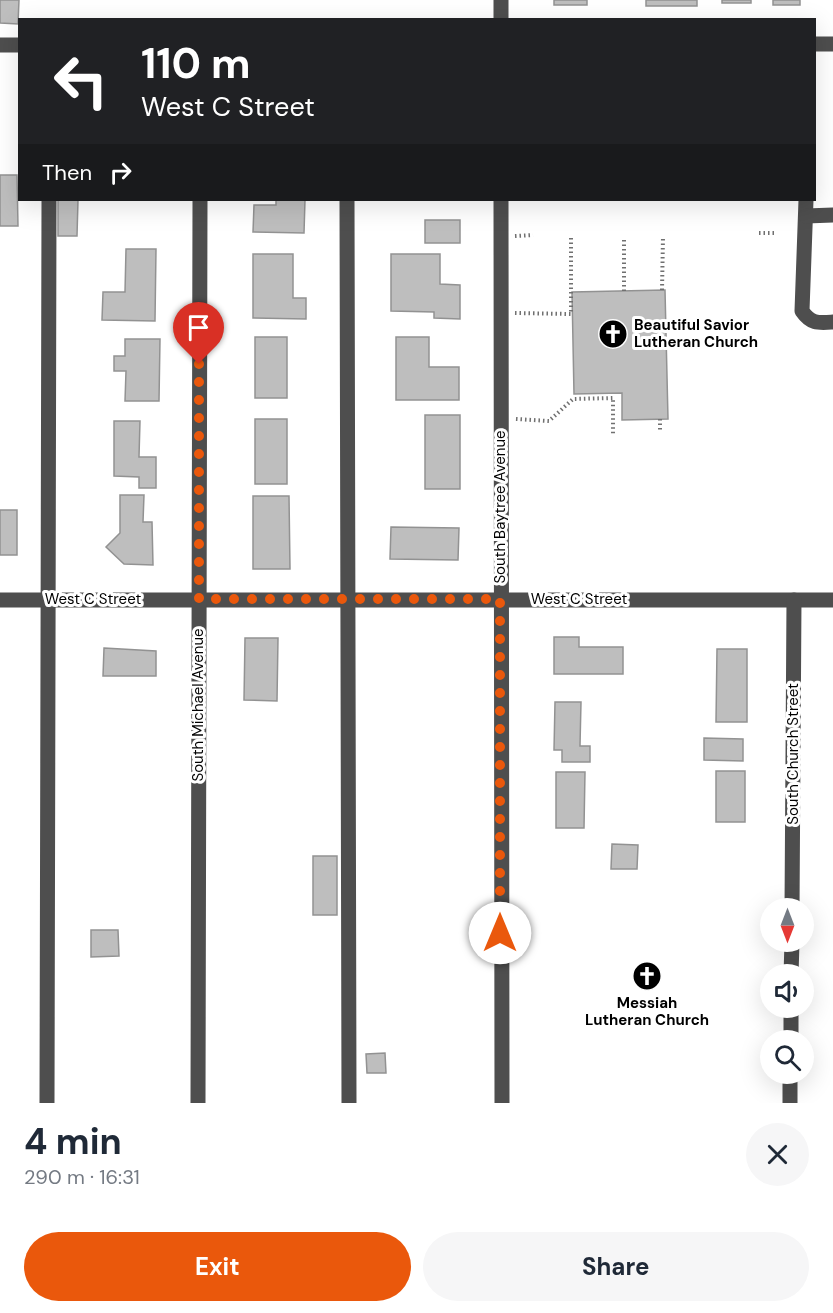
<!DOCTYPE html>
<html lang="en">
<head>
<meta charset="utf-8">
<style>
	body { margin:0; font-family:"DM Sans",sans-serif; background:#f6f6f7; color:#1f2937; height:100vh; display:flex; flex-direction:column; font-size:22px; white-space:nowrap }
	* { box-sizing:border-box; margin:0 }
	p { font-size:20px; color:#747a83 }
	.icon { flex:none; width:33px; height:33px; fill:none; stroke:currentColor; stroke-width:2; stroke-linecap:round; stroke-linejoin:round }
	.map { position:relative; height:1103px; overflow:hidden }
	.drawer { display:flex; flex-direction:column; background:#fff; flex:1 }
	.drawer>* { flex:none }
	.guide { position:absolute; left:18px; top:18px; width:798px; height:183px; border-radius:0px; box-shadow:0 6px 24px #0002; background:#202124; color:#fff; overflow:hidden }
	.needle { width:39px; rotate:180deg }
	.buttons { position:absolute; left:760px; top:898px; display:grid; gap:12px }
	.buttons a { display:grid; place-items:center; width:54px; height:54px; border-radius:50%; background:#fff; box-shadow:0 6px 24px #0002; font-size:30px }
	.pin { position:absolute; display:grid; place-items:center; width:51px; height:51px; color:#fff; margin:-62px -26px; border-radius:50% 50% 50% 0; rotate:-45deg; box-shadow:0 0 6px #0007 }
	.pin .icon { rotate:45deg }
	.me { position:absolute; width:66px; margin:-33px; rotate:0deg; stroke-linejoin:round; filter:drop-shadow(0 0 4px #0008) }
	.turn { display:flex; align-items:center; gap:21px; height:126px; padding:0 24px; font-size:27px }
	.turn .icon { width:78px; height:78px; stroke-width:2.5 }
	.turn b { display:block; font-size:42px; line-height:51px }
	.then { display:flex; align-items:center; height:57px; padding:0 24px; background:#0003; gap:12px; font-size:22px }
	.round { display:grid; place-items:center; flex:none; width:63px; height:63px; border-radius:32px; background:#f6f6f7 }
	.head { display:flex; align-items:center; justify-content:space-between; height:102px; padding:0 24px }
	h1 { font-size:36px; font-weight:700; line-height:45px }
	.primary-button { display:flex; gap:12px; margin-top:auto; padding:12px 24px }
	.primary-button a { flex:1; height:69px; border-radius:36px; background:#ea580c; color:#fff; font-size:24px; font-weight:700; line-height:69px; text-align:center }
	.primary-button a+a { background:#f6f6f7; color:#1f2937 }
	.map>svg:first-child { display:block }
	.building { fill:#bebebe; stroke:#929292; stroke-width:1.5 }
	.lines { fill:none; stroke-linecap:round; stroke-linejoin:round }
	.path { stroke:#707070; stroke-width:4; stroke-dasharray:1.5 3; stroke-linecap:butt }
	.minor { stroke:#4e4e4e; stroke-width:15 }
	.route { stroke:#ea580c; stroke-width:10; stroke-dasharray:0 18 }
	.labels { text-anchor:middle; stroke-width:6; stroke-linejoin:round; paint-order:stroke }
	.poi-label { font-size:15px; font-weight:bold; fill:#000; stroke:#fff; text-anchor:start }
	.street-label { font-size:15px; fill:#000; stroke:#fff }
</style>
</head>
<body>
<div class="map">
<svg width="833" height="1103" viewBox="0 0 833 1103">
	<rect width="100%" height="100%" fill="#fff"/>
	<g class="building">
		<path d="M0,0H19L18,24L0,23Z"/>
		<rect x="554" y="0" width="33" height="5"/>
		<rect x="646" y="0" width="51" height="6"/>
		<rect x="722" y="0" width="29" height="3"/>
		<rect x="773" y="0" width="27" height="5"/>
		<path d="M0,175H17L18,226H0Z"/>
		<path d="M58,200H78L77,236H58Z"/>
		<path d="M276,200H305L304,233L253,232L254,205H276Z"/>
		<rect x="425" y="220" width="35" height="23"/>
		<path d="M126,249H156L155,321L102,320L103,292H125Z"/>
		<path d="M253,254H293V298H306V319L253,318Z"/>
		<path d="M391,254H440V284L460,285V319L434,318V312L391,311Z"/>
		<path d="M665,290L668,419L622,420V393L574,394L572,292Z"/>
		<rect x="255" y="337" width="32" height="61"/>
		<path d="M396,337H429V367H459V400H396Z"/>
		<path d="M125,339H160L159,401H125L126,371H114V356H125Z"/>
		<rect x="425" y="415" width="35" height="74"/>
		<rect x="255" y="419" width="32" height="65"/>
		<path d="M114,421H140L139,457H156V488H139V477L114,476Z"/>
		<path d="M120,495H144L143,522H152L153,565L124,564L106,547L120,533Z"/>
		<path d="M253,496H289L290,569H253Z"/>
		<rect x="0" y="510" width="17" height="45"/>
		<path d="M391,527L459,528L458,560L390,559Z"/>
		<path d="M554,637H579V647H623V674H554Z"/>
		<path d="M245,638H278L277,701L244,700Z"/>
		<path d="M104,648L156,651V676H103Z"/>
		<path d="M717,649H747V722H716Z"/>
		<path d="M555,702H581L580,746H590V762H562V750H554Z"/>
		<path d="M704,738L743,739V761L704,760Z"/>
		<rect x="716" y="771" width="29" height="51"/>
		<path d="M556,772H585L584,828H556Z"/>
		<path d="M612,844L638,845L637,869H611Z"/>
		<rect x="313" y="856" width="24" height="59"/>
		<path d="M91,930H118L119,956L91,957Z"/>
		<path d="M385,1053L386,1073H367L366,1054Z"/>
	</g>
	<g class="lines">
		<g class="path">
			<path d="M759,233H777"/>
			<path d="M515,236L533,235"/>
			<path d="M662,290L663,237"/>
			<path d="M624,291V238"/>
			<path d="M515,313L571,314V238"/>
			<path d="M516,419L549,421L573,399L613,398V434"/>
			<path d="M660,419V432"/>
		</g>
		<g class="minor">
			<path d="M501,20V0"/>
			<path d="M814,44H833"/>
			<path d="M0,45H20"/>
			<path d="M347,200L349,1103"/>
			<path d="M501,200L502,1103"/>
			<path d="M806,200L802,311C811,324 818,323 833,322"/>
			<path d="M806,216L833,215"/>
			<path d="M0,600H833"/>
			<path d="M792,909L794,600"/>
			<path d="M791,975L792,942"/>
			<path d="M791,1041V1008"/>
			<path d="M47,1103L49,200"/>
			<path d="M198,1103L200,200"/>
			<path d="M790,1103V1074"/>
		</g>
	</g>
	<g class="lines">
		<path class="route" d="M199,364V599H500V933"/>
	</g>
	<defs>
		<g id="church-disc" transform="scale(1.5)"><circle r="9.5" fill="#000" stroke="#fff"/><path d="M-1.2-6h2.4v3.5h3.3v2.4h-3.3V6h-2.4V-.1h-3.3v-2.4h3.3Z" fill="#fff"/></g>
	</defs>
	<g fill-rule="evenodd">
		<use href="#church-disc" x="613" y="334"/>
		<use href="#church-disc" x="647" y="976"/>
	</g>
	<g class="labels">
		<g class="poi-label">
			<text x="634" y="330">Beautiful Savior<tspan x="634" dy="17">Lutheran Church</tspan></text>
			<text x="647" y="1008" text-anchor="middle">Messiah<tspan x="647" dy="17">Lutheran Church</tspan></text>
		</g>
		<g class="street-label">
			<text transform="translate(500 507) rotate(-90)" y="5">South Baytree Avenue</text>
			<text x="93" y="604">West C Street</text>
			<text x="579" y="604">West C Street</text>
			<text transform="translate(198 705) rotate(-90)" y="5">South Michael Avenue</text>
			<text transform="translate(793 754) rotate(-90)" y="5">South Church Street</text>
		</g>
	</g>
</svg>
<div class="buttons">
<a><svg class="needle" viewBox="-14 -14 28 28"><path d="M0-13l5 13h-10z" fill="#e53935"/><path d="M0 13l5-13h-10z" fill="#747a83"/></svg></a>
<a><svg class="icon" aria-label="sound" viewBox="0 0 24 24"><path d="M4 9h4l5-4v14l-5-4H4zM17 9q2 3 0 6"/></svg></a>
<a><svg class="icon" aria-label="search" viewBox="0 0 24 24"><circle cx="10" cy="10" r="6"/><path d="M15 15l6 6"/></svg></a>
</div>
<div class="pin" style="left:199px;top:364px;background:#d93025"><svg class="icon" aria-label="arrive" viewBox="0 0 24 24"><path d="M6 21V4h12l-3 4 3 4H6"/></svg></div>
<svg class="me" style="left:500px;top:933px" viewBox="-20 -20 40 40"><circle r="19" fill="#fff"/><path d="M0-13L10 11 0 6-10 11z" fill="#ea580c"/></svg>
<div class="guide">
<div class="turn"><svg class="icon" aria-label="left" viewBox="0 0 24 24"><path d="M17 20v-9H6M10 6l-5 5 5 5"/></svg><div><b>110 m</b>West C Street</div></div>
<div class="then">Then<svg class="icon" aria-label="right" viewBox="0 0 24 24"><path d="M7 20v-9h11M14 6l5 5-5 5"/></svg></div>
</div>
</div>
<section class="drawer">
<div class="head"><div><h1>4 min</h1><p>290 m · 16:31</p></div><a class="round"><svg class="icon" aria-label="close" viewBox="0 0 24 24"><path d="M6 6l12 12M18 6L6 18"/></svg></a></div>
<div class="primary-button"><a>Exit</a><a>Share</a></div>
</section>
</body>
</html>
